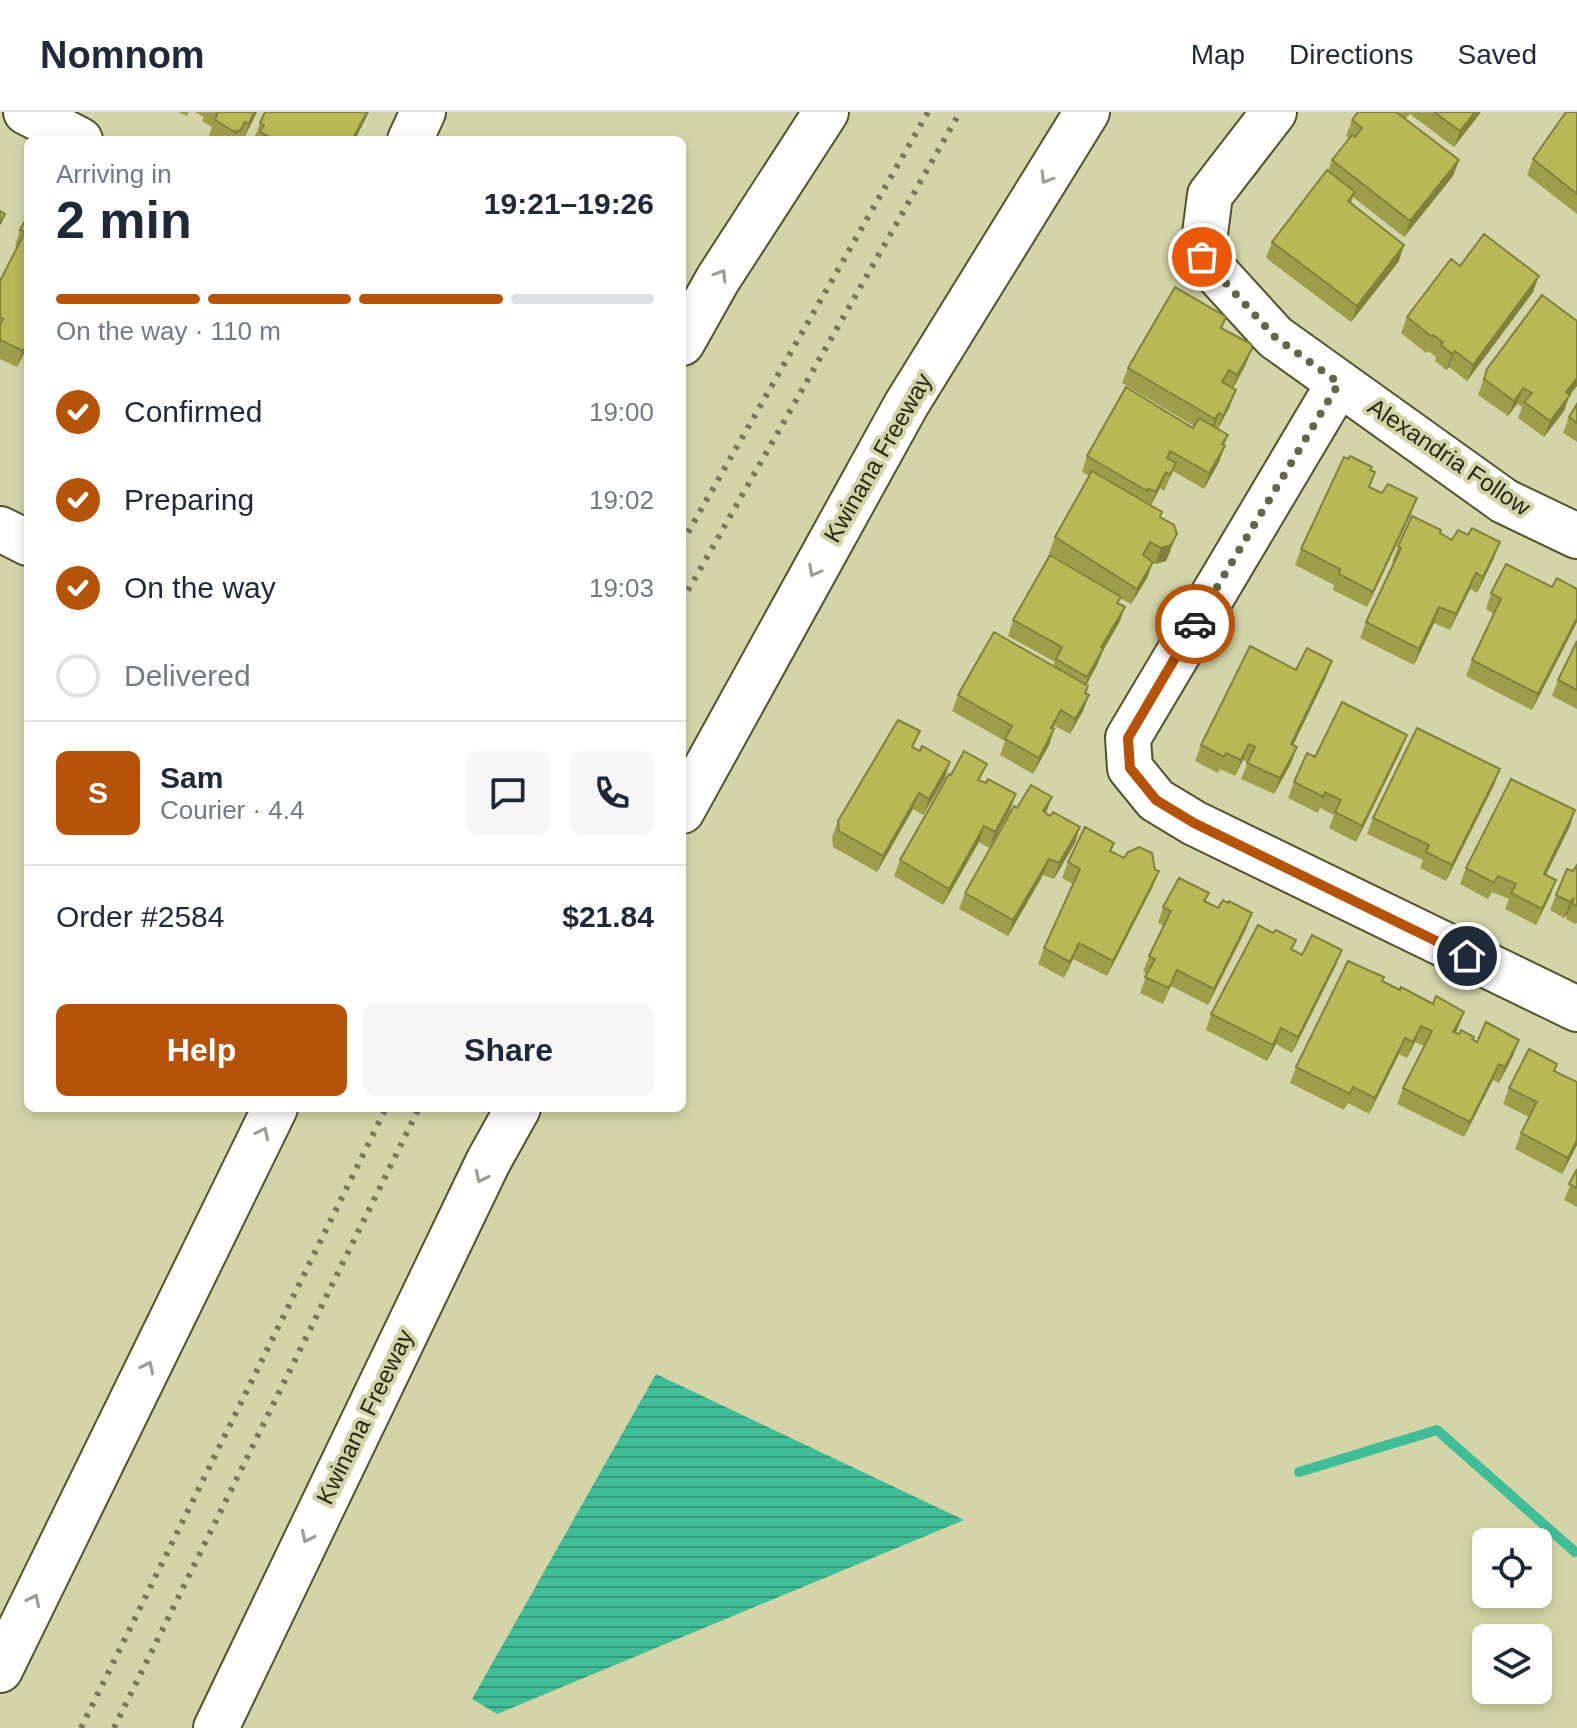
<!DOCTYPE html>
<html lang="en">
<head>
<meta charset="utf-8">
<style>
	body { margin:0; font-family:Helvetica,sans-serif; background:#f6f6f7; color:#1f2937; height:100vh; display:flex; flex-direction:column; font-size:30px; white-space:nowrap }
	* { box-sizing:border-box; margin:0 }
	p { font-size:26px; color:#747a83 }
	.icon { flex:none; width:44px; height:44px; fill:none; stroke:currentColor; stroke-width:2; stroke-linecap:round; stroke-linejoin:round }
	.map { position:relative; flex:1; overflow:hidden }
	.side { position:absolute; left:24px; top:24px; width:662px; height:976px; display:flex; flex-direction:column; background:#fff; border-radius:12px; box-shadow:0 4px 12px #0003 }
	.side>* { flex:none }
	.buttons { position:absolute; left:1472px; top:1416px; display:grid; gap:16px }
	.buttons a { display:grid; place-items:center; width:80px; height:80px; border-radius:12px; background:#fff; box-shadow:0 4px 12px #0003; font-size:40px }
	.pin { position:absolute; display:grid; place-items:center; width:68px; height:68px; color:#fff; margin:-34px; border:4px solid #fff; border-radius:50%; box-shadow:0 2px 8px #0007 }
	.courier { position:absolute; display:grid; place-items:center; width:80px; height:80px; margin:-40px; border:6px solid #b45309; border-radius:50%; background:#fff; color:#222; box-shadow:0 2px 10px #0007 }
	.head em { font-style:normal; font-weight:600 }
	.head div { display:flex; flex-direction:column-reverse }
	.head { display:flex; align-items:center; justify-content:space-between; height:136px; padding:0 32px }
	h1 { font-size:52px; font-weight:600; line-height:60px }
	.bar { display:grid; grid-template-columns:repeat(4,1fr); gap:12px 8px; align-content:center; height:96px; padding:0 32px }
	.bar i { height:10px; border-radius:6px; background:#e0e1e3 }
	.bar .active { background:#b45309 }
	.bar p { grid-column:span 4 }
	.line { display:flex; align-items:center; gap:20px; padding:0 32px; border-top:2px solid #e0e1e3 }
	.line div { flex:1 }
	.round { display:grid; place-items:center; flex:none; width:84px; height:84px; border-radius:12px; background:#f6f6f7 }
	ol { padding:0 32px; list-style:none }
	li { display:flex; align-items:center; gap:24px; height:88px }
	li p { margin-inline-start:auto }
	li .icon { padding:8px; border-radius:50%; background:#b45309; color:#fff; stroke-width:4 }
	li:last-child { color:#747a83 }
	li i { width:44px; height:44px; border:4px solid #e0e1e3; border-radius:50% }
	.primary-button { display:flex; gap:16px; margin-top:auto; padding:16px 32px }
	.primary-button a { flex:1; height:92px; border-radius:12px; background:#b45309; color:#fff; font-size:32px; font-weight:600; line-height:92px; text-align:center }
	.primary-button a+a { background:#f6f6f7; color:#1f2937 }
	header { display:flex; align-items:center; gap:48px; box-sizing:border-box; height:112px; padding:0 40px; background:#fff; border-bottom:2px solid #e0e1e3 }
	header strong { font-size:38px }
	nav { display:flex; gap:44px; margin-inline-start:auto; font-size:28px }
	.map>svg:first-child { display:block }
	.water { fill:url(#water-rules) }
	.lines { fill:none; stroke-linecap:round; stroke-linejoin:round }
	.stream { stroke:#40bc97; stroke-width:10 }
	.minor-casing { stroke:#51522b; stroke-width:48 }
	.highway-casing { stroke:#51522b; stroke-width:48 }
	.minor { stroke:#fff; stroke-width:44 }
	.highway { stroke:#fff; stroke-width:44 }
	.rail { stroke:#77785b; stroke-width:6; stroke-dasharray:4 8; stroke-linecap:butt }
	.wall { fill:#9e9e4a }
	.shaded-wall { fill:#81813c }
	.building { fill:#b8b856; stroke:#81813c; stroke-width:2 }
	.oneway { stroke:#9e9e97 }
	.done { stroke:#64654a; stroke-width:8; stroke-dasharray:0 14.4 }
	.route { stroke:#b45309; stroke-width:10 }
	.labels { text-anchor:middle; stroke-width:8; stroke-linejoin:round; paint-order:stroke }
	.street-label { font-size:24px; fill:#282817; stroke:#d3d5a9 }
</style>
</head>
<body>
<header>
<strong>Nomnom</strong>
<nav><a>Map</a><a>Directions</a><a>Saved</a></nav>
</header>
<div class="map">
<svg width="1577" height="1616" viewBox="0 0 1577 1616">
	<defs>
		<pattern id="water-rules" width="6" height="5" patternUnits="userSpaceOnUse" patternTransform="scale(2)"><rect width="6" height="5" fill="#40bc97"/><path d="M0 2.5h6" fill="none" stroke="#36997a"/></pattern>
	</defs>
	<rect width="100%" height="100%" fill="#d3d5a9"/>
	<!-- water -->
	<path class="water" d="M656,1262l308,146 -467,194 -25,-15z"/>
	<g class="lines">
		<!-- stream -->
		<path class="stream" d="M1299,1360l138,-42 138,122"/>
		<defs>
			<path id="minor" d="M26,0l54,28
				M1274,0l-64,83 -8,62 73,80 229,164 73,35
				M410,28l13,-28
				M1339,271l-211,355 2,30 26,32 38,23 383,186
				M0,417l28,14"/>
			<path id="highway" d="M682,231l36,-64 108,-167
				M682,699l224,-406 181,-293
				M0,1558l275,-562
				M216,1616l272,-566 30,-54"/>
		</defs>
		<!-- minor casing -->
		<use href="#minor" class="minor-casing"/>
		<!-- highway casing -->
		<use href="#highway" class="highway-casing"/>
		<!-- minor -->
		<use href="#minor" class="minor"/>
		<!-- highway -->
		<use href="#highway" class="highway"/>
		<!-- rail -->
		<path class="rail" d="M682,431l246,-431
			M682,489l278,-489
			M81,1616l305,-620
			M114,1616l305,-620"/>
	</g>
	<!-- wall -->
	<path class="wall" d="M178,0h11l-2,4z
		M195,0h62l-14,28 -4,-2 -1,2h-22l-7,-4 3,-9 -10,-6 2,-4z
		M1358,0h123l-27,35 -44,-33 -5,5 54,41 -6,16 -49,61 -51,-40 -2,7 48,57 -48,61 -85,-64 6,-16 56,-71 4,-11 17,-22 -3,-2 6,-16z
		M1577,0v102l-50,-39 6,-16z
		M260,11l95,17h-99l-2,-1z
		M28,103v136l-2,-1 -9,17 -17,-8v-78l17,-34 -2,-1 5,-16z
		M1460,154l73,26 -66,89 -18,-14 -3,3 -11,-9 1,-4 -8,-6 -2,2 -25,-20 6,-16z
		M1226,205l-4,11 24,36 -13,25 -3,17 -12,23 10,6 -9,27 -15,27 -31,-18 -9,20 -4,-3 -9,17 10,12 10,33 -5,11 -11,3 -3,-1 -5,15 -16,26 -11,-6 -2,5 7,4 -6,16 -16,28 -6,14 -11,20 -1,8 4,2 -6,16 -13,23 -15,-8 -6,19 -16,29 -33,-19 5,-14 -53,-30 6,-16 95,-29 2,-4 -47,-26 5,-16 91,-33 -55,-34 6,-16 34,-61 -7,-4 5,-16 106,-28 1,-2 -72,-43 6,-15z
		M1577,209v65l-8,10 -5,15 -20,26 -26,-19 4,-11 -5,-3 -9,12 -30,-21 9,-26z
		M1577,292v38l-14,-9 6,-16z
		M1370,358l-1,17 42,27 -44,93 -34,-17 1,-5 -39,-20 6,-16z
		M1440,421l12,7 42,18 -17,35 -7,-4 -20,41 -16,-7 -20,42 -54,-27 6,-16 28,-59 -2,-1 6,-16z
		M1577,477v33l-45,88 -66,-34 6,-16 22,-46 -8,-5 5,-16z
		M1577,529v68l-25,-13 6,-16z
		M1332,549l-6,16 -33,68 4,2 -6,16 -17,31 -33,-15 7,-17 -5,-2 -8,16 -15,-7 -2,4 -23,-12 6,-16 95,-75z
		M914,636l31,30 -22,37 -10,-6 -36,63 -44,-25 -1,-10 6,-16z
		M1401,638l-45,92 -27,-14 5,-13 -14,-7 -2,5 -30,-15 6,-16 21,-25z
		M1500,657l-6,16 -48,96 -26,-13 3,-8 -56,-26 6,-16z
		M951,663l29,6 30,29 -21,38 -10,-6 -36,63 -49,-29 6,-16z
		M1017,696l29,5 34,14 -5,16 -21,36 -11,-4 -35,61 -49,-27 6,-16z
		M1570,714l-24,49 10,5 -6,16 -14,29 -31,-16 4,-10 -17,-7 -4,7 -28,-15 6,-16z
		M1111,739l42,35 -46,90 -34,-17 -9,19 -26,-14 6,-16 29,-64 -11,-6 6,-16z
		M1577,753v58l-2,1 -9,-5 2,-5 -4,4 -14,-8 6,-15z
		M1209,781l-4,9 13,6 34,5 -6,16 -38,76 -37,-19 -8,18 -23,-11 7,-19 -4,-2 6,-16 15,-30 -6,-3 5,-16z
		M1273,821l23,7 -4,10 10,5 40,-5 -6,15 -44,88 -16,-9 -9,17 -61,-31 5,-16z
		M1383,869l17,9 33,14 31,8 -8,21 57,23 -14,27 -6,-3 -29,57 -67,-33 6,-16 21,-42 -9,-4 -8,16 -8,-4 -30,60 -21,-11 -4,7 -54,-27 6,-16z
		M1557,952l-2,7 22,11v63l-15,29 -47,-25 6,-16 8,-16 -26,-13 6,-16z
		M1577,1057v38l-13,-7z"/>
	<!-- shaded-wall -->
	<path class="shaded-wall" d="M254,0h3l-14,28 6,-16z
		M367,0h2l-14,28h-3z
		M1475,0h6l-27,35 6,-16z
		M1459,48l-6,16 -49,61 6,-16z
		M1404,133l-5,16 -48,61 6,-16z
		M1539,164l-6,16 -66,89 6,-16z
		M28,230l-2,8 -9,17 6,-16z
		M1252,237l-6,15 -15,27 6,-16z
		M1455,239l-6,16 -3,3 6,-16z
		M1577,266v8l-8,10 -5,15 -20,26 6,-16 16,-29z
		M1523,276l-6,16 -9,12 6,-15z
		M1236,278l-6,16 -13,25 6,-15z
		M1219,301l-5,16 -5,6 6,-16z
		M1225,334l-6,16 -15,27 5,-16z
		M1166,360l-6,16 -10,19 6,-16z
		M1417,386l-6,16 -44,93 6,-15z
		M1177,422l-11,27 -11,3 6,-16z
		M1500,430l-6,16 -17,35 6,-16z
		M1153,450l-6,16 -16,26 6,-15z
		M1476,461l-6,16 -20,41 6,-16z
		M1125,495l-6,16 -16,27 -6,15 -15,28 19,-46z
		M1439,495l-5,16 -20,42 5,-16z
		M1577,506v4l-45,88 6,-16z
		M1332,549l-6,16 -40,83 5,-16z
		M1089,583l-6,16 -13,23 5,-15z
		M1054,617l-5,16 -16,29 6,-16z
		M1407,623l-6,15 -45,92 6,-16z
		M1249,632l-6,16 -8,16 6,-16z
		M1297,635l-6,16 -17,31 6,-16z
		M950,650l-5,16 -22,37 6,-16z
		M1500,657l-6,16 -48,96 6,-16z
		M919,681l-6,16 -36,63 6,-16z
		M1016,682l-6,16 -21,38 6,-16z
		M1052,685l-6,16 -9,14 6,-16z
		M1575,698l-5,16 -32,64 6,-16z
		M984,714l-5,16 -36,63 6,-16z
		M1080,715l-5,16 -21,36 5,-16z
		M1049,747l-6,16 -35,61 5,-16z
		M1159,759l-6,15 -46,90 6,-15z
		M1556,768l-6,16 -14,29 6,-16z
		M1574,786l-6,16 -4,4 6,-16z
		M1252,801l-6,16 -38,76 6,-16z
		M1079,831l-6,16 -9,19 6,-16z
		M1342,838l-6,15 -44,88 6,-16z
		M1464,900l-6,16 -11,20 6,-16z
		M1421,914l-6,16 -8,16 6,-16z
		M1281,916l-5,16 -9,17 6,-16z
		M1405,926l-6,16 -30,60 6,-16z
		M1519,928l-6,16 -14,27 6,-16z
		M1499,952l-6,16 -29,57 6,-15z
		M1577,1028v5l-15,29 6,-16z"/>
	<!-- building -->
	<path class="building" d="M218,0h36l-5,12 -4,-2 -5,9 -3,-1 -1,3 -21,-13z
		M265,0h102l-15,28h-77l-15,-8 4,-7 -4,-2z
		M1358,0h38l63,48 -49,61 -78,-61 20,-25 3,2 7,-9 -10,-8z
		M1434,0h41l-15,19z
		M1566,0h11v82l-44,-35z
		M1327,58l28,22 -7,9 56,44 -47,61 -85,-64z
		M0,99l5,3 -5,10z
		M28,103v127l-5,9 -23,-11v-15l3,-6 -3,-2v-36l25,-49 -5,-2z
		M1484,122l55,42 -66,89 -18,-14 -3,3 -11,-9 2,-3 -10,-7 -1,2 -25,-20 44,-58 9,7z
		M1175,175l51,30 -5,11 30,16 1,5 -15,26 -8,-5 -7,12 14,8 -13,26 -4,-3 -4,6 -87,-51z
		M1542,183l35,26v57l-11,14 4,3 -20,26 -26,-19 8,-9 -9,-5 -9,13 -30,-22 3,-10z
		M1126,275l67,41 6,-10 29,17 -6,9 3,2 -16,27 -39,-22 -3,7 9,5 -6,12 -4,-3 -10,19 -8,-2 -1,2 -60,-35z
		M1577,292v19l-8,-6z
		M1350,344l22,11 -2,3 5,2 -6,15 13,6 6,-9 29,14 -44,94 -34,-18 1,-5 -39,-20 43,-92 4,2z
		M1092,359l70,41 -2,5 14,8 3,9 -6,11 -10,3 -11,-6 -7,13 10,7 -16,27 -82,-52z
		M1412,404l29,14 -1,3 12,7 6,-10 10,5 4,-7 28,14 -17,35 -7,-4 -20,41 -17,-7 -20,42 -53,-27 35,-74 -3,-2z
		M1050,443l71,42 -4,6 8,4 -24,40 2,2 -16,28 -31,-18 6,-12 -49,-27z
		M1506,452l46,23 5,-9 20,11v29l-39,76 -66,-34 29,-61 -10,-6z
		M994,520l94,54 -3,7 4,2 -14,24 -14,-9 -10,18 3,1 -15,29 -34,-19 7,-13 -54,-31z
		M1577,529v49l-19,-10z
		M1250,534l46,24 11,-22 25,13 -41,83 6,3 -17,31 -33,-15 8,-16 -6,-3 -8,16 -15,-7 -2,4 -23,-12z
		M1342,590l65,33 -45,91 -27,-14 6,-12 -16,-8 -1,5 -30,-15 13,-29 8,4z
		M898,608l22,11 -8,16 8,4 2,-5 28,16 -21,37 -10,-6 -36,63 -44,-25 -1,-10z
		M1417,616l83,41 -48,96 -26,-13 3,-7 -56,-27z
		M964,639l23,13 -9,16 8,3 2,-4 28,15 -21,38 -11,-6 -35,63 -49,-29 49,-86 2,1z
		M1511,667l64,31 -31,64 12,6 -14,29 -31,-16 5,-9 -18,-8 -4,7 -28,-15z
		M1031,673l21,12 -9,14 7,5 3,-4 27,15 -21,36 -10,-4 -36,61 -48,-27 49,-87 3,2z
		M1085,715l29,16 -4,8 14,7 4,-6 11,-5 13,6 3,17 4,1 -46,90 -34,-18 -9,19 -26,-14 36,-79 -12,-7z
		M1577,753v41l-5,-2 2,-6 -4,4 -14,-7 11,-26 6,2z
		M1179,766l30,15 -5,8 14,7 5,-8 5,3 1,-2 23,12 -38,76 -37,-19 -8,18 -24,-11 10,-18 -6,-3 22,-45 -8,-4z
		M1258,813l15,8 3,-3 20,10 -5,9 11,6 10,-20 30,15 -44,87 -17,-9 -8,17 -62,-31z
		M1348,849l36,16 -2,4 18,9 1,-3 32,17 3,-8 28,16 -11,20 6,2 2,-4 13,7 -2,2 5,3 9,-20 33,18 -14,27 -6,-3 -29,58 -67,-34 29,-57 -11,-5 -8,16 -8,-4 -30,60 -22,-11 -3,7 -54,-27z
		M1529,937l28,15 -3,7 23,11v58l-9,18 -47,-25 16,-31 -28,-14z
		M1577,1057v19l-8,-4z"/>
	<!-- one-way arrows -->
	<defs><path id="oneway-chevron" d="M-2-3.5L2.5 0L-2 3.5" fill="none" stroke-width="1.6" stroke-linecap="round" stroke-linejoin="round" transform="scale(2)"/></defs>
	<g class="oneway">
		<use href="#oneway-chevron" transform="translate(1046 66) rotate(122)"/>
		<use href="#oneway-chevron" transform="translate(721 163) rotate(-58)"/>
		<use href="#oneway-chevron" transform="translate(814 459) rotate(119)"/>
		<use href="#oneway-chevron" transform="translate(263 1021) rotate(-64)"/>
		<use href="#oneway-chevron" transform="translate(481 1065) rotate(116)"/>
		<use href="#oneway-chevron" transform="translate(148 1255) rotate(-64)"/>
		<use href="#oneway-chevron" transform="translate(307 1425) rotate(116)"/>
		<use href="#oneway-chevron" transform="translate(34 1488) rotate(-64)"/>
	</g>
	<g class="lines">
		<!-- done -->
		<path class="done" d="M1195,512l144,-241 -64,-46 -73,-80"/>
		<!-- route -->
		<path class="route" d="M1195,512l-67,114 2,30 26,32 38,23 273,133"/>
	</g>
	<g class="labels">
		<!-- street labels -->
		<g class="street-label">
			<text transform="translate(1449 345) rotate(34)" y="8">Alexandria Follow</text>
			<text transform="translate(878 346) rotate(-60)" y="8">Kwinana Freeway</text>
			<text transform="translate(365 1305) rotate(-64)" y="8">Kwinana Freeway</text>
		</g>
	</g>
</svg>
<div class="buttons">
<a><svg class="icon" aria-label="locate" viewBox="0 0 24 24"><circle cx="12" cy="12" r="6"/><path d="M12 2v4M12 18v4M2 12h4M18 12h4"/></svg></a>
<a><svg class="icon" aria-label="layers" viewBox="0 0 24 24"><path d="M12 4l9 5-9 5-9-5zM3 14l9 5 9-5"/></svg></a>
</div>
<div class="pin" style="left:1202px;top:145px;background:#ea580c"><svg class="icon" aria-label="bag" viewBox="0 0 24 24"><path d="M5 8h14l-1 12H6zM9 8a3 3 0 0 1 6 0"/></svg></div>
<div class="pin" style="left:1467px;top:844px;background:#1f2937"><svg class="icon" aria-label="home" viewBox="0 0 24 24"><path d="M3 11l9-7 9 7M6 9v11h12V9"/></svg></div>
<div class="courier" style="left:1195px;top:512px"><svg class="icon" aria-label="car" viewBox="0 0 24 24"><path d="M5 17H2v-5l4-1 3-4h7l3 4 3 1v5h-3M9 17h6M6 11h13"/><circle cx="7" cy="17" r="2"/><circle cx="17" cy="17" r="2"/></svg></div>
<section class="side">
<div class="head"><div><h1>2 min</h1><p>Arriving in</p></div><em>19:21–19:26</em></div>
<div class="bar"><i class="active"></i><i class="active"></i><i class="active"></i><i></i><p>On the way · 110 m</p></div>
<ol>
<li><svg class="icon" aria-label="check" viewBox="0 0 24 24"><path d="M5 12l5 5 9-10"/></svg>Confirmed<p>19:00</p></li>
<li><svg class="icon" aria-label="check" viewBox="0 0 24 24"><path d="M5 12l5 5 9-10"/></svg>Preparing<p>19:02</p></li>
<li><svg class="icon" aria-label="check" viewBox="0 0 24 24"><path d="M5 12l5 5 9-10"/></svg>On the way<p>19:03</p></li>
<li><i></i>Delivered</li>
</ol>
<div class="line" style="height:144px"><b class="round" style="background:#b45309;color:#fff">S</b><div><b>Sam</b><p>Courier · 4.4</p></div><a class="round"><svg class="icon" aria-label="chat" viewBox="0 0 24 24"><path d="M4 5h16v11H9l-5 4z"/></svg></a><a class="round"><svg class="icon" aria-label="phone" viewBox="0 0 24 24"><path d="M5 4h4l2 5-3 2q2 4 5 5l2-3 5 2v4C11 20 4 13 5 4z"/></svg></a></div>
<div class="line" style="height:104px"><div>Order #2584</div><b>$21.84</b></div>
<div class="primary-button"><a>Help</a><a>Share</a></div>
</section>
</div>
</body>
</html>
